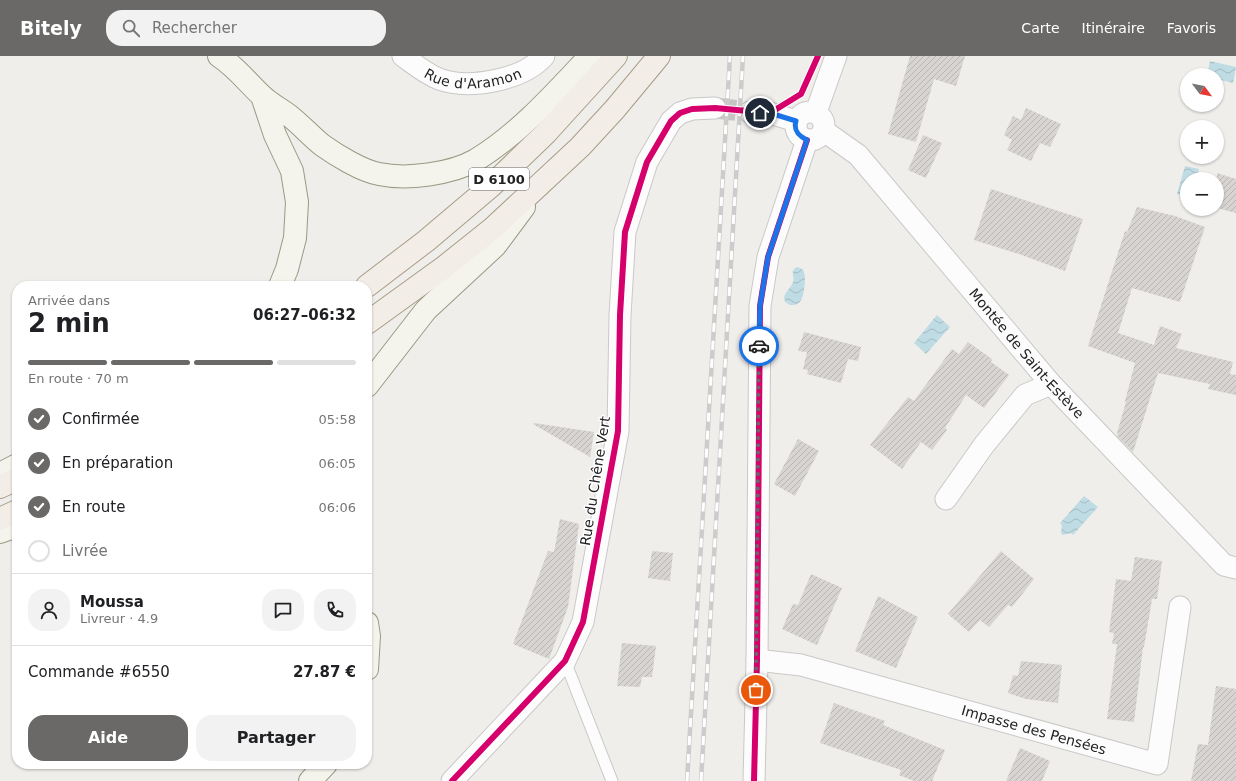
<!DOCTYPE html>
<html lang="fr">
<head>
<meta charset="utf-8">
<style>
	body { margin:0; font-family:"DejaVu Sans",sans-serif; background:#f2f2f2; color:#202124; height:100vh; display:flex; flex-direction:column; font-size:15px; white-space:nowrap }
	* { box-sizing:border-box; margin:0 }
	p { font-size:13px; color:#757577 }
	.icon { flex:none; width:22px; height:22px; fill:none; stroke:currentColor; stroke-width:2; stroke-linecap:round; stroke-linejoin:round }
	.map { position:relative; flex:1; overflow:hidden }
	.panel { position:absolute; left:12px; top:225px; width:360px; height:488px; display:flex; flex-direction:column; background:#fff; border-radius:16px; box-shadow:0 1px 3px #0004 }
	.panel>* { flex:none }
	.needle { width:26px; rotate:122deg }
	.fabs { position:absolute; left:1180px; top:12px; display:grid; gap:8px }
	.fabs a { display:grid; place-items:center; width:44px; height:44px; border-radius:50%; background:#fff; box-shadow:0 1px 3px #0004; font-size:20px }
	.pin { position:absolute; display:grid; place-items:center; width:34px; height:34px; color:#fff; margin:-17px; border:2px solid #fff; border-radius:50%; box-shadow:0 1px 4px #0007 }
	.courier { position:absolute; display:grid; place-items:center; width:40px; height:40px; margin:-20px; border:3px solid #1a73e8; border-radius:50%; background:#fff; color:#222; box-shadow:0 1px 5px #0007 }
	.headline em { font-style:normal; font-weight:700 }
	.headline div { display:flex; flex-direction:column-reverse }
	.headline { display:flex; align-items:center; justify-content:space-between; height:68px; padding:0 16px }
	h1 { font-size:26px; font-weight:700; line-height:30px }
	.bar { display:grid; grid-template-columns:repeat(4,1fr); gap:6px 4px; align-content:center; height:48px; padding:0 16px }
	.bar i { height:5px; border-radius:3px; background:#e0e0e0 }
	.bar .active { background:#6a6968 }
	.bar p { grid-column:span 4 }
	.line { display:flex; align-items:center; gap:10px; padding:0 16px; border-top:1px solid #e0e0e0 }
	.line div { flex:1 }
	.round { display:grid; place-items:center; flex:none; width:42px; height:42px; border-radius:16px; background:#f2f2f2 }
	ol { padding:0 16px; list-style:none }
	li { display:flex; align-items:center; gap:12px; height:44px }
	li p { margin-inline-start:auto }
	li .icon { padding:4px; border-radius:50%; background:#6a6968; color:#fff; stroke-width:4 }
	li:last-child { color:#757577 }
	li i { width:22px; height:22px; border:2px solid #e0e0e0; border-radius:50% }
	.cta { display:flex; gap:8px; margin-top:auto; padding:8px 16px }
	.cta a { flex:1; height:46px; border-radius:16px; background:#6a6968; color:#fff; font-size:16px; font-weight:700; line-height:46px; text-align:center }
	.cta a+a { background:#f2f2f2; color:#202124 }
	header { display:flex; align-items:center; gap:24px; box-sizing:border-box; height:56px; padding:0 20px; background:#6a6968; color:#fff }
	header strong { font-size:19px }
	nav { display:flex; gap:22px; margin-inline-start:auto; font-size:14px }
	.search { width:280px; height:36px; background:#f2f2f2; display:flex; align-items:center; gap:10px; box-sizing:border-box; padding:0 14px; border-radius:16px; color:#757577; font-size:15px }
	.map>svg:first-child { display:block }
	.water { fill:url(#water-waves) }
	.building { fill:url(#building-hatch) }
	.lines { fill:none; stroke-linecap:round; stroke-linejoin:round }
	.minor-tunnel { stroke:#c7c5c3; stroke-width:21; stroke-dasharray:21 10; stroke-linecap:butt }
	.service-casing { stroke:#c9c8c7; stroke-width:13 }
	.minor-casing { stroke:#c9c8c7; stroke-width:23 }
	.secondary-casing { stroke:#999a82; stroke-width:24 }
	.primary-casing { stroke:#a79c86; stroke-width:24 }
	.service { stroke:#fdfcfc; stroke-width:11 }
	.minor { stroke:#fdfcfc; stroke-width:21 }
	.secondary { stroke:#f4f4ed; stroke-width:22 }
	.primary { stroke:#f3ede7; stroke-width:22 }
	.rail-casing { stroke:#ccc; stroke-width:4.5 }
	.rail { stroke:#fff; stroke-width:3; stroke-dasharray:9; stroke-linecap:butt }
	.cycleway-casing { stroke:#fff; stroke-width:8 }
	.cycleway { stroke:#d6006c; stroke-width:6 }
	.done { stroke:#6a6968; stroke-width:4; stroke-dasharray:0 7.2 }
	.route { stroke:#1a73e8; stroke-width:5 }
	.labels { text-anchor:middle; stroke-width:3; stroke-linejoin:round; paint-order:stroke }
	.shield { fill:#fff; stroke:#646464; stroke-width:1 }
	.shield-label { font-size:13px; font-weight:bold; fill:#222 }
	.street-label { font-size:14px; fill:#222; stroke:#fff }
</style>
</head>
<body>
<header>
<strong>Bitely</strong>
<div class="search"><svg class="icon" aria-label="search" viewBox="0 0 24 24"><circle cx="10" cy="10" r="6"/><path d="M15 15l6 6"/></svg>Rechercher</div>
<nav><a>Carte</a><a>Itinéraire</a><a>Favoris</a></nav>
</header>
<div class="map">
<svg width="1236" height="725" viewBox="0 0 1236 725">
	<defs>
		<pattern id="water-waves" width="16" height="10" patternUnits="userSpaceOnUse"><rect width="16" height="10" fill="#bfdbe3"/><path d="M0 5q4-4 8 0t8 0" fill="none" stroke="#a4bcc2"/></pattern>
		<pattern id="building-hatch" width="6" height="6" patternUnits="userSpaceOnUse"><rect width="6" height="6" fill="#d7d4d2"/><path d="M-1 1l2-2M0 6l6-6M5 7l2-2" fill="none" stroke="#b8b6b4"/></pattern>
	</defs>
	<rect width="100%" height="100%" fill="#f0eeeb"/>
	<!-- water -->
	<path class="water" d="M1210,5l26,6 -3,16 -16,-4v-4h-10z
		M1185,110l14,3 -2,10h-10v17l-10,-2z
		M797,211c3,1 4,1 6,3 4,6 1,27 -3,32 -3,3 -6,3 -10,3l-5,-3 -1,-5c2,-6 7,-9 9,-15 2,-6 -4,-11 4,-15z
		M937,259l13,12 -24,27 -12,-11z
		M1084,440l14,11 -25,28 -2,-2 -8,2 -2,-2 1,-8 -2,-2z"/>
	<!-- building -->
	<path class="building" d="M910,0h55l-9,30 -22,-7 -18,63 -28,-8z
		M1026,52l35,16 -11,23 -10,-4 -9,18 -24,-11 5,-10 -8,-5 9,-19 8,4z
		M923,79l19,8 -16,35 -18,-8z
		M1217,117l19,6v34l-19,-5z
		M991,133l92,30 -18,52 -46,-17 -45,-14z
		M1137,151l38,9 30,11 -25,75 -48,-14 -14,45 36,12 6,-19 22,8 -6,14 57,14 -3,12 6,1v20l-28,-6 2,-5 -52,-11 -25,79 -16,-16 1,-3h-1l9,-31 -1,-1 10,-38 -47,-17 37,-115 2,1z
		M804,276l57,15 -3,14 -10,-2 -7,24 -34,-9 1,-4 -5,-1 4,-17 -9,-1z
		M968,286l24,17 -1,3 18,13 -25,33 -18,-13 -21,33 2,2 -15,20 -11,-8 -19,27 -32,-24 38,-48 6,4 38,-52 7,5z
		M534,367l60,9 -4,25 -57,-33z
		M798,383l21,12 -24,45 -21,-12z
		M560,463l19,5 -11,83 -19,52 -36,-15 35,-93 6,1z
		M652,495l21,2 -3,28 -22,-3z
		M1001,495l33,28 -22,28 -4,-2 -19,22 -9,-7 -11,12 -21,-18z
		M1135,501l27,4 -5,38h-5l-8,48h-1l-9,75 -27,-3 10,-75h-5l2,-11 -5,-1 7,-53 15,2z
		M811,518l31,14 -25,57 -35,-16 11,-25 5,1z
		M878,540l40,21 -22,51 -41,-17z
		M622,587l34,3 -4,31h-10l-2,10 -23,-1z
		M1021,605l41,4 -4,38 -32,-4 -18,-6 5,-18 5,1z
		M1216,630l20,3v92h-45l7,-37 10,1z
		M834,647l51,18 -2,4 62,25 -13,31h-18l-15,-6 2,-5 -81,-27z
		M1020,692l30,13 -8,20h-36z"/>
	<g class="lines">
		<!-- minor-tunnel -->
		<path class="minor-tunnel" d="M715,52l35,4"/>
		<defs>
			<path id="service" d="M565,605l47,120"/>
			<g id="minor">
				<path id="s1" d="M403,0c11,8 23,18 36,23 30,11 84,1 105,-23"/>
				<circle cx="810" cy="70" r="14"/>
				<path d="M750,56l20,1 26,8"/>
				<path d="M816,56l20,-56"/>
				<path id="s2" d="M824,75l34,24 193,229 173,181 12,3"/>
				<path d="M946,443l38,-54 41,-50 26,-11"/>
				<path id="s3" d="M757,604l44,5 356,99 23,-157"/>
				<path d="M452,725l113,-120 18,-39 35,-191 2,-116 5,-83 22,-70 24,-41 9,-8 12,-4 23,-1"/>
				<path d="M754,725l3,-121 3,-354 8,-49 39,-117"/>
			</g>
			<path id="secondary" d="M219,0c17,11 28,26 42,39 9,9 20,14 30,22 11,9 20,19 31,28 14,10 40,26 57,29 28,6 72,0 97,-14 44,-27 79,-67 114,-104
				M262,40l13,39 17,36 5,31 -2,36 -8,31 -7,17
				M367,330l59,-76 69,-64 29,-39
				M0,418l17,-9
				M0,476l17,-6
				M367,567l2,13 -2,33
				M310,725l16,-17"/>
			<path id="primary" d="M367,230l59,-45 65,-55 55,-53 70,-77
				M367,267l76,-55 50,-40 87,-81 35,-38 44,-53
				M0,431l17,-8
				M0,463l17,-8"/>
		</defs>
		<!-- service casing -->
		<use href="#service" class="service-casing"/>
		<!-- minor casing -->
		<use href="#minor" class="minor-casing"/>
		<!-- secondary casing -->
		<use href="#secondary" class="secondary-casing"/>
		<!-- primary casing -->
		<use href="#primary" class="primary-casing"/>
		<!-- service -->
		<use href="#service" class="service"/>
		<!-- minor -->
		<use href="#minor" class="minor"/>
		<!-- secondary -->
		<use href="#secondary" class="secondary"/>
		<!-- primary -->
		<use href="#primary" class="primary"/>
		<defs>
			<path id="rail" d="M687,725l43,-725
				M701,725l42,-725"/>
		</defs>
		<!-- rail casing -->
		<use href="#rail" class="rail-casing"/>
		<!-- rail -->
		<use href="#rail" class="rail"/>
		<defs>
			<path id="cycleway" d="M452,725l113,-120 18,-39 35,-191 2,-116 5,-83 22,-70 24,-41 9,-8 12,-4 23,-1 55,5 31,-19 17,-38
				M754,725l3,-121 3,-354 8,-49 39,-117"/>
		</defs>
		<!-- cycleway casing -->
		<use href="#cycleway" class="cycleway-casing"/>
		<!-- cycleway -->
		<use href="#cycleway" class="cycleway"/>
	</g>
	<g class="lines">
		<!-- done -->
		<path class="done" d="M756,634l3,-344"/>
		<!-- route -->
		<path class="route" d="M759,290l1,-40 8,-49 39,-117c-8,-4 -14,-9 -11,-19l-26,-8h-10"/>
	</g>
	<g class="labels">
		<!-- shield labels -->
		<rect class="shield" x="469" y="112" width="60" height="22" rx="3"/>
		<g class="shield-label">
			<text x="499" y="128">D 6100</text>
		</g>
		<!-- street labels -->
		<g class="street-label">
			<text dy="5" stroke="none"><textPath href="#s1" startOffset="77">Rue d'Aramon</textPath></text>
			<text dy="5" stroke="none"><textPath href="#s2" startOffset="302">Montée de Saint-Estève</textPath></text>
			<text transform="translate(595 425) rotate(-81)" y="5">Rue du Chêne Vert</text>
			<text dy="5" stroke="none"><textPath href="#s3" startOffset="286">Impasse des Pensées</textPath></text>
		</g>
	</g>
</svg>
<div class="fabs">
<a><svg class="needle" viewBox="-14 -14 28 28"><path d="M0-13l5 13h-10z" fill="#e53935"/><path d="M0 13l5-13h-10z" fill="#757577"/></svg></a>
<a>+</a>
<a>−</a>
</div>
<div class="pin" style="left:756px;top:634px;background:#ea580c"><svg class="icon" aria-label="bag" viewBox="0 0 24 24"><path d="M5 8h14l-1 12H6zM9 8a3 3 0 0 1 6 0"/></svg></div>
<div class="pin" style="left:760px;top:57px;background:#1f2937"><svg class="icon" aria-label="home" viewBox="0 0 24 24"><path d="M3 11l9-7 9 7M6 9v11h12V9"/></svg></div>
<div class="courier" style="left:759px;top:290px"><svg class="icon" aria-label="car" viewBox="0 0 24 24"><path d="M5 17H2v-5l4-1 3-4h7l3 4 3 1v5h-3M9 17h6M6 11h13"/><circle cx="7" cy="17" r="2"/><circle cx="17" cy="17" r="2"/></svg></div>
<section class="panel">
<div class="headline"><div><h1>2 min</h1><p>Arrivée dans</p></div><em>06:27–06:32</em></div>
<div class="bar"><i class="active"></i><i class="active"></i><i class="active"></i><i></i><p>En route · 70 m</p></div>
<ol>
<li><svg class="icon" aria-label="check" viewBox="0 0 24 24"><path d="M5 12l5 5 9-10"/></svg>Confirmée<p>05:58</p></li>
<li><svg class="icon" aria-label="check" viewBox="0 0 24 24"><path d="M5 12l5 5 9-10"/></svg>En préparation<p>06:05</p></li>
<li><svg class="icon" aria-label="check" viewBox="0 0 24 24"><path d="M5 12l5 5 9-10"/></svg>En route<p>06:06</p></li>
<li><i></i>Livrée</li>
</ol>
<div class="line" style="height:72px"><a class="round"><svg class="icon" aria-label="person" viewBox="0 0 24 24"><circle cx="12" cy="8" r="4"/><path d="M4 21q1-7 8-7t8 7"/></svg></a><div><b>Moussa</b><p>Livreur · 4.9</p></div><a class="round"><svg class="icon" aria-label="chat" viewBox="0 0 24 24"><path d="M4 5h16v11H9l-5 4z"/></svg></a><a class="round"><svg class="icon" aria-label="phone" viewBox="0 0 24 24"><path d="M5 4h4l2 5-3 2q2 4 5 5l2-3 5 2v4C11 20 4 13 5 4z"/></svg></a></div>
<div class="line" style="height:52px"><div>Commande #6550</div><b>27.87 €</b></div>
<div class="cta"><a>Aide</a><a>Partager</a></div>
</section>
</div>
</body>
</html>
